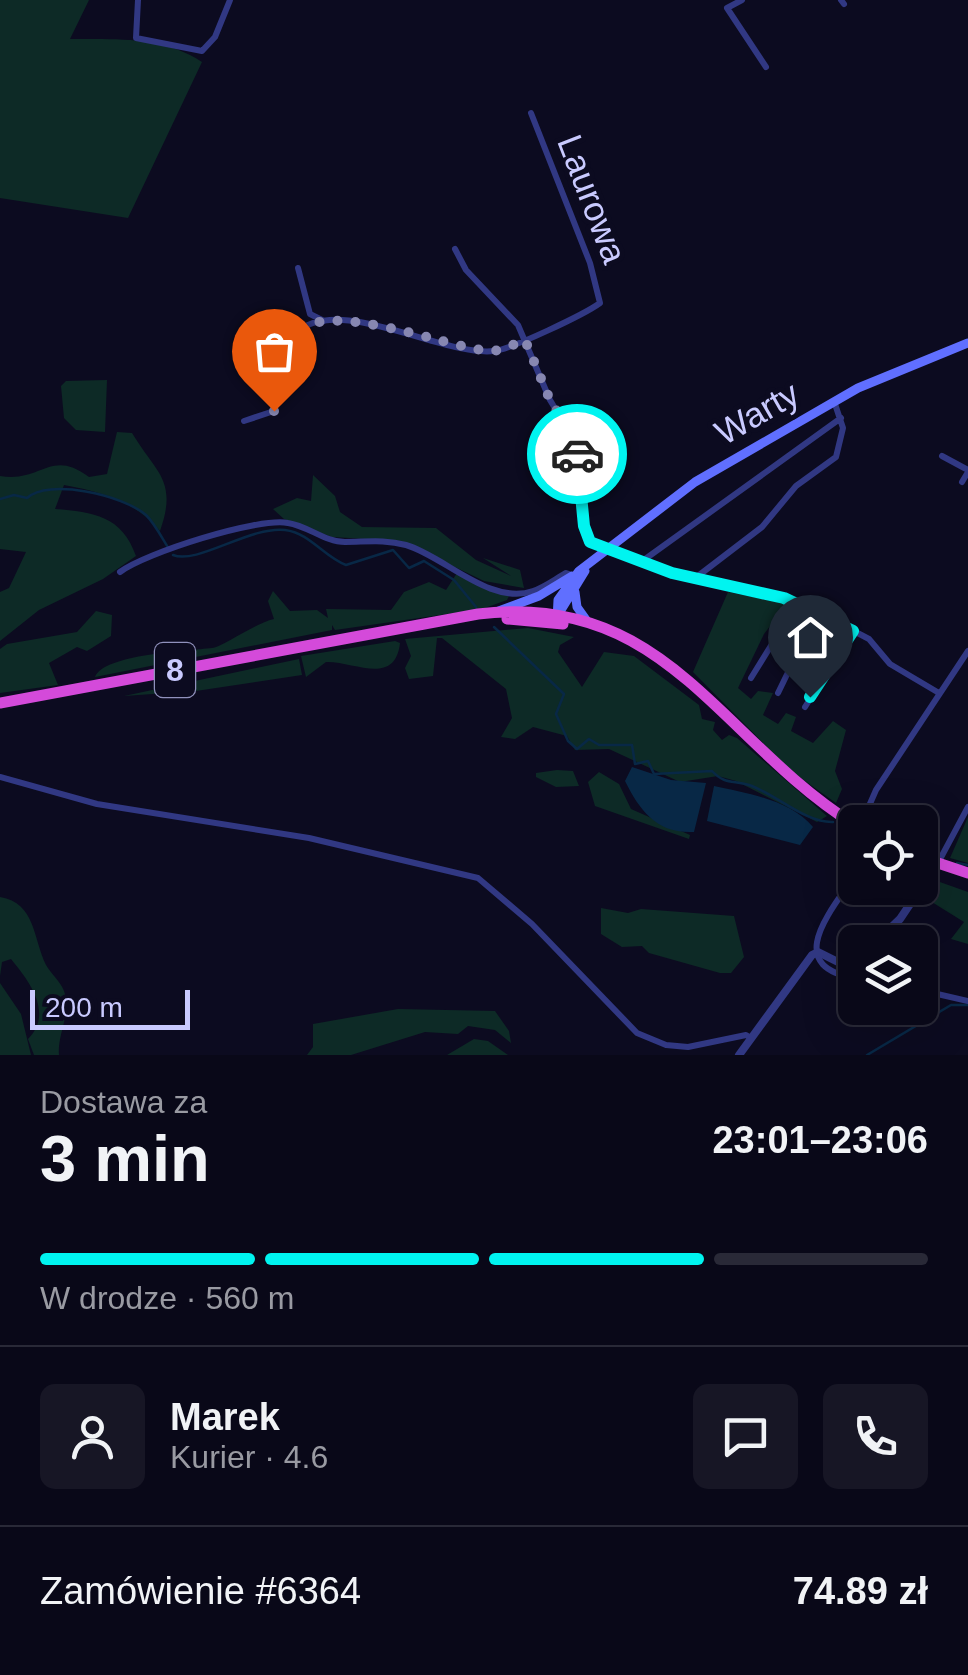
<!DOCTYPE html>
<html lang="pl">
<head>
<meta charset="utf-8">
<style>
	body { margin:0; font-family:Helvetica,sans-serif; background:#171625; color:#f1f3f6; height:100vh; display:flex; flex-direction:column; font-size:38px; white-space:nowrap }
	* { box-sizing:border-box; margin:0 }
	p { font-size:32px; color:#999aa2 }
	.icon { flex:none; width:55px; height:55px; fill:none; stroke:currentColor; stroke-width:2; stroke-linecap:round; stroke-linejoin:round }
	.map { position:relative; height:1055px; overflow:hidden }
	.panel { display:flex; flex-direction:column; background:#090818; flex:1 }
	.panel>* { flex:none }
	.controls { position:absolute; left:838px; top:805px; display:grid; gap:20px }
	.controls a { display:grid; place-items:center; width:100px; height:100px; border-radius:15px; background:#090818; box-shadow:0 10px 40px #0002,0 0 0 2px #292937; font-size:50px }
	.scale { position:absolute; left:30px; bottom:25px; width:160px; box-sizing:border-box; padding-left:10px; border:5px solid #c9caff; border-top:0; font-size:28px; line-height:35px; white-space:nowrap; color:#c9caff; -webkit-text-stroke:8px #0c0b20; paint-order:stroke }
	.pin { position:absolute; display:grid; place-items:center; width:85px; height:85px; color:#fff; margin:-102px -42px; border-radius:50% 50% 50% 0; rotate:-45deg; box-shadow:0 0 10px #0007 }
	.pin .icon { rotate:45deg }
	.courier { position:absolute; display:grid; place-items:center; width:100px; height:100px; margin:-50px; border:8px solid #00f4f0; border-radius:50%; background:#fff; color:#222; box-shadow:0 2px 12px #0007 }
	.headline em { font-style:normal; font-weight:700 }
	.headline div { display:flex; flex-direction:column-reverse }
	.headline { display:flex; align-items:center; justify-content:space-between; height:170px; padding:0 40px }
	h1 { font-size:65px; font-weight:700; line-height:75px }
	.bar { display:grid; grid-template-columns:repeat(4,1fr); gap:15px 10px; align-content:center; height:120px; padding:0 40px }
	.bar i { height:12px; border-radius:8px; background:#292937 }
	.bar .on { background:#00f4f0 }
	.bar p { grid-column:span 4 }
	.line { display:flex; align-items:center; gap:25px; padding:0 40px; border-top:2px solid #292937 }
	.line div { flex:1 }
	.round { display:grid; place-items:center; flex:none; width:105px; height:105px; border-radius:15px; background:#171625 }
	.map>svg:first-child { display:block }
	.green { fill:#0d2a26 }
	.water { fill:#082846 }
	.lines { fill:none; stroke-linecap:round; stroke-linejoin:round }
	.stream { stroke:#082846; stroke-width:2.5 }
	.minor { stroke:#313883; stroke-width:6 }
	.tertiary { stroke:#313883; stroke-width:8 }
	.secondary { stroke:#606fff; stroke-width:9 }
	.trunk { stroke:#d44ada; stroke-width:11 }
	.done { stroke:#8787b1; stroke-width:10; stroke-dasharray:0 18 }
	.route { stroke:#00f4f0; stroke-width:12 }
	.labels { text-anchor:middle; stroke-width:10; stroke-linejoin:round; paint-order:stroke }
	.shield { fill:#0c0b20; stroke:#9091bc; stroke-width:2.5 }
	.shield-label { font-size:32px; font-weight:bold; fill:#c9caff }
	.street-label { font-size:35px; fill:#c9caff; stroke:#0c0b20 }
</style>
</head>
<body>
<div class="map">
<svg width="968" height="1055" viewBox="0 0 968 1055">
	<rect width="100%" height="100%" fill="#0c0b20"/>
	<!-- green -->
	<path class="green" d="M0,0h89l-19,39c44,0 94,-3 132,23l-74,156 -128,-20z
		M107,380l-2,52 -29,-2 -12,-12 -3,-32 5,-5z
		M117,432l15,1c24,40 46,47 28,98 -25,-30 -58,-39 -96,-46l-9,24c39,3 67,7 81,47l-33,23 -64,31 -39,31v-49l9,-4 17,-36 -26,-3v-73c42,7 50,-28 89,1l18,-3z
		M313,475l22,21 5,16 22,15 74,1 40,32 35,16 -28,-18 37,12 4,18 -40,-7 -83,-40 -69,-4 -48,-18 -11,-10 24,-11 14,3z
		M457,573l52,23 -2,4 -25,9 -147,21 -3,-5v5l-237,47c9,-23 93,-26 117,-29 11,-1 41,-24 62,-29l-6,-18 5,-10 17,20 27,-1 11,8 -2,-9 65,1 13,-18 25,-10 17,8z
		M728,592l59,12 -23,30 -26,54 13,11 7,-8 15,2 -10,22 15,9 8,-11 10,4 -5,14 22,12 20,-22 13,9 -11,41 7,18 -6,14 -45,-32 -98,-99z
		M96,611l16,4 -1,21 -24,15 -10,-4 -28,16 9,22 -58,8v-44l7,-5 70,-12z
		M528,628l46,9 -14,8 -2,7 24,35 22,-35 30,4 65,49 3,14 13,3 -2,8 9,10 7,-5 8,3 90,78 -10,6 -81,-41 -18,-5 -38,6 -71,-33 -34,1 -8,-14 -34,-9 -18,12 -14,-2 11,-19 -6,-29 -64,-51h-5l-4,38 -24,3 -4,-11 6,-12 -6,-17z
		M395,641l5,2c-5,44 -46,18 -74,19l-20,15 -5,-21z
		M299,659l3,16 -106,16 -72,5z
		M557,770l16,1 6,15 -23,1 -20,-10v-4z
		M599,772l20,12 12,25 59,26 -1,4 -94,-33 -7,-24z
		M968,817v46l-18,-5z
		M937,881l31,11v52l-17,-5 13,-17 -37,-23 2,-11z
		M0,897c36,6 33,42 46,68 5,9 15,17 18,26 8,22 -7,43 -5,64h-25l-6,-16c26,-26 1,-58 -17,-80l-9,3 -2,14z
		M601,908l27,5 13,-4 93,7 10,41 -13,16h-11l-71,-20 -7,-7 -20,1 -21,-13z
		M0,983l21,31 10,41h-31z
		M398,1009l97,2 14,20 2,12 -16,-13 -27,-4 -10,8 -33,-2 -74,23h-44l6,-8v-23z
		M474,1039l14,2 20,14h-61z"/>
	<!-- water -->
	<path class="water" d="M632,767l39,13 35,3 -12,49c-37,2 -54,-21 -69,-51z
		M714,786c32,7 77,14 99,41l-13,18 -93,-24z"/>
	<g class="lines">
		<!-- stream -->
		<path class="stream" d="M0,499l14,-4 13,3c21,-20 96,-3 119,17 9,9 16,23 23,34
			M173,555c24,10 77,-29 112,-25 25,3 39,27 61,35l47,-15 16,18 15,-7 30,19 22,27
			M494,627l70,67 -8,20 12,27 9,8 12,-10 10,6h33l3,19 13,-3 6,13 58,-3c13,14 21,9 37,14 27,9 56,38 84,37
			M845,812l15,8
			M920,850l16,4
			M957,863l11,2
			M867,1055l84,-50h17"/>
		<!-- minor -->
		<path class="minor" d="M138,0l-2,38 66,13 13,-14 15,-37
			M742,0l-15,8 39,59
			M841,0l3,4
			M455,249l11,21 52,55 32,75 26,43 8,83 5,15 82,32 133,32 65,34 21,25 49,29
			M298,268l12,46 14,7
			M244,421l30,-10 22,-78c42,-40 147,24 198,18 18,-2 91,-37 106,-48l-10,-40 -59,-150
			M942,456l26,14
			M962,482l6,-10
			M641,562l200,-144
			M120,572c25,-19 138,-55 168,-49 20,3 37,19 57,19 21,0 39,-3 61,3 38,11 84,61 127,46 12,-4 22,-12 33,-18l6,2
			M694,579l68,-52 34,-41 40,-29 7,-29 -9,-27
			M751,678l47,-76
			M778,693l17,-35 31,-42
			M805,707l48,-76
			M0,777l97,27 212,34 169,40 54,46 105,109 29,12 22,2 58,-12 5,3
			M862,822l14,-32 92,-139
			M938,863l30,-56
			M855,875c-24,36 -73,91 0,103
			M920,990l48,11"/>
		<!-- tertiary -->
		<path class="tertiary" d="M876,942l24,-23 37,-55
			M739,1055l73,-100 6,-3 22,11 15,-4"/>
		<!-- secondary -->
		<path class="secondary" d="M575,592l2,15 10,14
			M496,612l43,-16 33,-20
			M558,615l27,-44
			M557,620l1,-20 21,-29 116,-89 163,-94 110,-45"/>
		<!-- trunk -->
		<path class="trunk" d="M507,619l56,5
			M0,703l478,-89c188,-23 241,126 377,211
			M920,857l48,16"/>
	</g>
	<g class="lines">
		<!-- done -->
		<path class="done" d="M274,411l22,-79c35,-32 147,14 192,19 12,1 26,-7 37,-11l25,60 26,43 1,11"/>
		<!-- route -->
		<path class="route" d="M577,454l7,72 6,16 82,31 112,25 69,33 -43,66"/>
	</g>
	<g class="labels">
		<!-- shield labels -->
		<rect class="shield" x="155" y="643" width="40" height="54" rx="8"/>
		<g class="shield-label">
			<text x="175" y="681">8</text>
		</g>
		<!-- street labels -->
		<g class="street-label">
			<text transform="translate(592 199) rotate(69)" y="12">Laurowa</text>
			<text transform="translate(757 413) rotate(-30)" y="12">Warty</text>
		</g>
	</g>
</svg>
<div class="controls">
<a><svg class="icon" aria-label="locate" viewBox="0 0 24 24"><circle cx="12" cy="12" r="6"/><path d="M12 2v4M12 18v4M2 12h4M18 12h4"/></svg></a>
<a><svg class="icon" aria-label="layers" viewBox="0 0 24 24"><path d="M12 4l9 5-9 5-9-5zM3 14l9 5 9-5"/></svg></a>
</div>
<div class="scale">200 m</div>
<div class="pin" style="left:274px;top:411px;background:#ea580c"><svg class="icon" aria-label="bag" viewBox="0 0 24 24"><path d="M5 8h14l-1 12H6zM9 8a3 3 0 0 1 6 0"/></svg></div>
<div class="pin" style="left:810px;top:697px;background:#1f2937"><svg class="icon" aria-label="home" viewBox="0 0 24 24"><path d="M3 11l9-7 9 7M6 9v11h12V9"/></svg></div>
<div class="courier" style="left:577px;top:454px"><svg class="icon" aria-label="car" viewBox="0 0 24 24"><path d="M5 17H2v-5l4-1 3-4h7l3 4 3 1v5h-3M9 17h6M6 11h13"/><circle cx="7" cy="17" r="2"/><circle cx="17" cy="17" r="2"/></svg></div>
</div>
<section class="panel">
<div class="headline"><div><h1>3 min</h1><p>Dostawa za</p></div><em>23:01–23:06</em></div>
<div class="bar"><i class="on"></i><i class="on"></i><i class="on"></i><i></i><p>W drodze · 560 m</p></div>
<div class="line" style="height:180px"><a class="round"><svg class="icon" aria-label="person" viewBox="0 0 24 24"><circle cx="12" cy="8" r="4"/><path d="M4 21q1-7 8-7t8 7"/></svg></a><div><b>Marek</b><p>Kurier · 4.6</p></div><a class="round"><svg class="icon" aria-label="chat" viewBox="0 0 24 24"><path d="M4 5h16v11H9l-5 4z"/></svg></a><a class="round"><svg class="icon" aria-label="phone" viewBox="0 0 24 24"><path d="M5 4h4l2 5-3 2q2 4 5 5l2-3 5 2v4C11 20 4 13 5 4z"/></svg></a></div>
<div class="line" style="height:130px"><div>Zamówienie #6364</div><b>74.89 zł</b></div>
</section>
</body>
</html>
